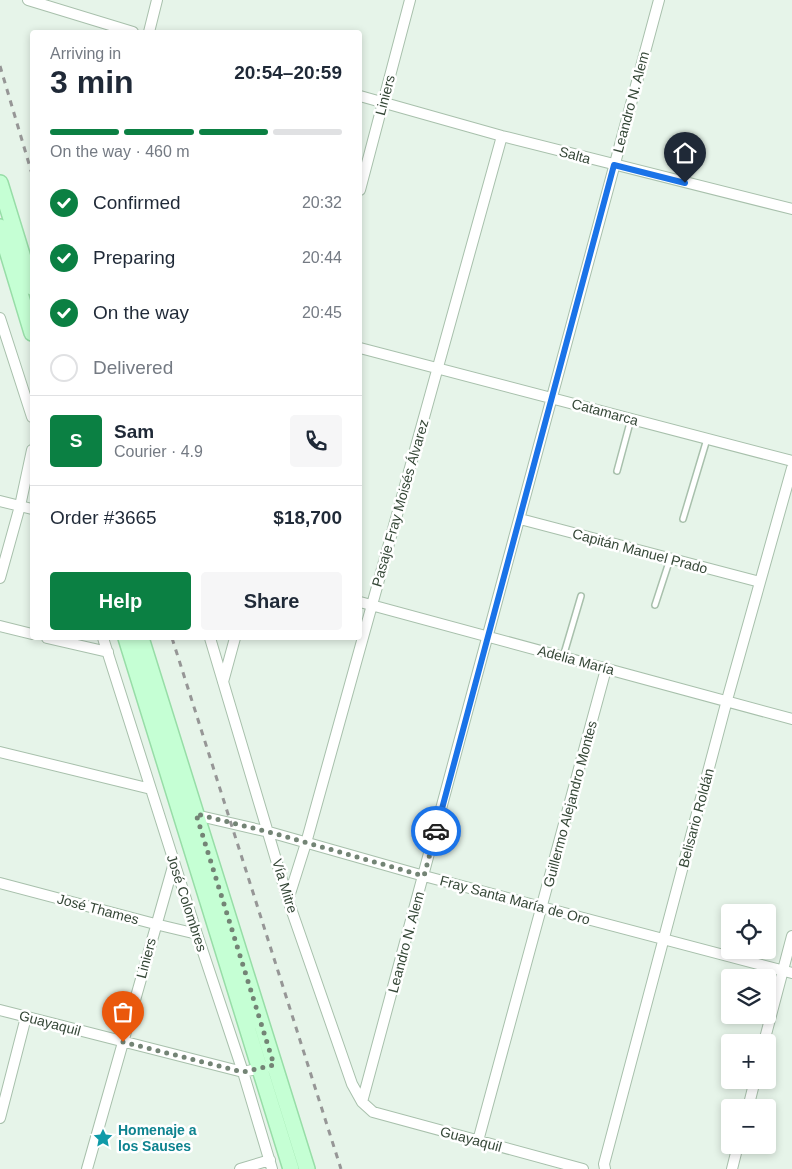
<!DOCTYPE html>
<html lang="en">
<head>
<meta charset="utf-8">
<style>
	body { margin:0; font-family:Arial,sans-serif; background:#f6f6f7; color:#1f2937; height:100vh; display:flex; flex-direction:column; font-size:19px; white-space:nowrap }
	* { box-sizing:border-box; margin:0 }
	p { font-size:16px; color:#747a83 }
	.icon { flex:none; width:28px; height:28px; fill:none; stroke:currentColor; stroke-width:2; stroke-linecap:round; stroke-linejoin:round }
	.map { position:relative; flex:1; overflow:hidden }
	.panel { position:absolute; left:30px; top:30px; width:332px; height:610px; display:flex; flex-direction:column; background:#fff; border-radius:5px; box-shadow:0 2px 8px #0003 }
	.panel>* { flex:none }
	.buttons { position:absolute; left:721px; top:904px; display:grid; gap:10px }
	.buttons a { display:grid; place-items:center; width:55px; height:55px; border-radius:5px; background:#fff; box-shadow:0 2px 8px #0003; font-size:25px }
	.pin { position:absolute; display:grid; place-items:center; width:42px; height:42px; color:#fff; margin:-51px -21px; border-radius:50% 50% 50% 0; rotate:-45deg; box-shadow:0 0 5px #0007 }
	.pin .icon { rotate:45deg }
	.courier { position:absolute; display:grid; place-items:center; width:50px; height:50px; margin:-25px; border:4px solid #1a73e8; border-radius:50%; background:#fff; color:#222; box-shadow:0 1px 6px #0007 }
	.overview em { font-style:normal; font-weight:700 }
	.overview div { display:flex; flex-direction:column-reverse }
	.overview { display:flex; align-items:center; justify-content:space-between; height:85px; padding:0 20px }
	h1 { font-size:32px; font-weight:700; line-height:38px }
	.bar { display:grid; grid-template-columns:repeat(4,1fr); gap:8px 5px; align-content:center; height:60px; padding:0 20px }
	.bar i { height:6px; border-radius:4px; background:#e0e1e3 }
	.bar .selected { background:#0b8043 }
	.bar p { grid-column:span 4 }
	.line { display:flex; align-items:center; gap:12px; padding:0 20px; border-top:1px solid #e0e1e3 }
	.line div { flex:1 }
	.round { display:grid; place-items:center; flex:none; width:52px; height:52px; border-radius:5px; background:#f6f6f7 }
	ol { padding:0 20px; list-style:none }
	li { display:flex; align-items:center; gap:15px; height:55px }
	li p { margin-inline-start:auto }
	li .icon { padding:5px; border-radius:50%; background:#0b8043; color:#fff; stroke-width:4 }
	li:last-child { color:#747a83 }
	li i { width:28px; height:28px; border:2px solid #e0e1e3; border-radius:50% }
	.button { display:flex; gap:10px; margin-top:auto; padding:10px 20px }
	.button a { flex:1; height:58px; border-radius:5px; background:#0b8043; color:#fff; font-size:20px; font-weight:700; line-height:58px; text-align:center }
	.button a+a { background:#f6f6f7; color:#1f2937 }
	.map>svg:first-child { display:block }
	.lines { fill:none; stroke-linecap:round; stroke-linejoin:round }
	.service-casing { stroke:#a8c0ac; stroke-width:8 }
	.minor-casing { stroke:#a8c0ac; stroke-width:12 }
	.secondary-casing { stroke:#97dda7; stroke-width:18 }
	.service { stroke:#fff; stroke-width:5 }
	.minor { stroke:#fff; stroke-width:10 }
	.secondary { stroke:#c5ffd4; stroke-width:15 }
	.rail { stroke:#969696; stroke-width:3; stroke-dasharray:6 6; stroke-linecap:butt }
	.done { stroke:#738475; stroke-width:5; stroke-dasharray:0 9 }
	.route { stroke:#1a73e8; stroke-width:6 }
	.labels { text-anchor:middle; stroke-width:5; stroke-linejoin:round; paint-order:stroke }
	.street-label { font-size:14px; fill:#354737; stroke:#fff }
	.culture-label { font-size:14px; font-weight:bold; fill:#0d838f; stroke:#fff; text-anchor:start }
</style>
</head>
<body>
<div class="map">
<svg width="792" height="1169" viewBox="0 0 792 1169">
	<rect width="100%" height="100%" fill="#e6f4e9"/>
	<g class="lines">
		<defs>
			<path id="service" d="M617,471l14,-52
				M683,519l24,-80
				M655,605l15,-46
				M563,657l18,-61"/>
			<path id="minor" d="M28,0l105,32
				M149,32l8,-32
				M360,96l142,40 290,73
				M360,190l50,-190
				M0,318l32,99
				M360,348l432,113
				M0,501l32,8
				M520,519l240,63
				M0,578l20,-72 12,-56
				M360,602l432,117
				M0,626l32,8
				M47,638l61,14
				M103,638l94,296 46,138 29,97
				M210,638l78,262 64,184 10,18 11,10 210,57
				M223,682l12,-44
				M0,752l151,37
				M191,814l78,18 155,44 368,97
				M0,883l155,41 42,10
				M288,900l18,-57 196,-707
				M0,1010l243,62 23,-5
				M764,1042l28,-106
				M362,1102l297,-1102
				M748,1108l7,-28
				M0,1118l26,-101
				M478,1141l128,-472
				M87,1169l87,-306
				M240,1169l30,-9
				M605,1169l-1,-5 123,-464 65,-232
				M732,1169l6,-24"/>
			<path id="secondary" d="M0,183l32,104
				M0,227l32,106
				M126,638l165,531
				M141,638l166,531"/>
		</defs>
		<!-- service casing -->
		<use href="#service" class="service-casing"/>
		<!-- minor casing -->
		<use href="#minor" class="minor-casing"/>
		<!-- secondary casing -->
		<use href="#secondary" class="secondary-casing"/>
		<!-- service -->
		<use href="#service" class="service"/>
		<!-- minor -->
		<use href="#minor" class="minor"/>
		<!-- secondary -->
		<use href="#secondary" class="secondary"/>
		<!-- rail -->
		<path class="rail" d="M0,66l32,108
			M172,638l169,531"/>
	</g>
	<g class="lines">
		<!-- done -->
		<path class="done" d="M123,1042l120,30 31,-7 -78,-251 73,18 155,44 12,-45"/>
		<!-- route -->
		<path class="route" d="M436,831l178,-666 71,18"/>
	</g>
	<!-- icons -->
	<defs>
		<symbol id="sight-bare" viewBox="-9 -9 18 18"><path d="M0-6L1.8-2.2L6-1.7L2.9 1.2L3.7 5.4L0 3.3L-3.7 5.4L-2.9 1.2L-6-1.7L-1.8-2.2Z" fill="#0f9aa8" stroke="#fff" stroke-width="2.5" paint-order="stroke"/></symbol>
	</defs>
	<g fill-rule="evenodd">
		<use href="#sight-bare" x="89" y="1124" width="28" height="28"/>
	</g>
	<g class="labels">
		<!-- street labels -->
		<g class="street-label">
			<text transform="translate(385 95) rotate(-75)" y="5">Liniers</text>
			<text transform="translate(631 102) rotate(-75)" y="5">Leandro N. Alem</text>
			<text transform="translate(575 155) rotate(15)" y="5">Salta</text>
			<text transform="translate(605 412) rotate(15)" y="5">Catamarca</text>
			<text transform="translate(400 503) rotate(-74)" y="5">Pasaje Fray Moisés Álvarez</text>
			<text transform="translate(640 551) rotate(15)" y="5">Capitán Manuel Prado</text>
			<text transform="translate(576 660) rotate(15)" y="5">Adelia María</text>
			<text transform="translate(570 804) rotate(-75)" y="5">Guillermo Alejandro Montes</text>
			<text transform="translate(696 818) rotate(-75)" y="5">Belisario Roldán</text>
			<text transform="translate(285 886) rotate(73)" y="5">Vía Mitre</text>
			<text transform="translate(515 900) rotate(15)" y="5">Fray Santa María de Oro</text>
			<text transform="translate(187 903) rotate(72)" y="5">José Colombres</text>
			<text transform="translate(98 909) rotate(15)" y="5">José Thames</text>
			<text transform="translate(406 942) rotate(-75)" y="5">Leandro N. Alem</text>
			<text transform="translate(146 958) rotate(-75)" y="5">Liniers</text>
			<text transform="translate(50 1023) rotate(15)" y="5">Guayaquil</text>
			<text transform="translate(471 1139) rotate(15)" y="5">Guayaquil</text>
		</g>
		<!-- culture labels -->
		<g class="culture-label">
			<text x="118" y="1135">Homenaje a<tspan x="118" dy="16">los Sauses</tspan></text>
		</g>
	</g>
</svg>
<div class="buttons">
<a><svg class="icon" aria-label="locate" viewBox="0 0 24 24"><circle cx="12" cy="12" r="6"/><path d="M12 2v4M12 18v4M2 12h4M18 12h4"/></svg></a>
<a><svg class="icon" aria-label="layers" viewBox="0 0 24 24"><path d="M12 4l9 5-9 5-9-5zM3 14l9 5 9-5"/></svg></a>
<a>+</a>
<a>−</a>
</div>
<div class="pin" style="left:123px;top:1042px;background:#ea580c"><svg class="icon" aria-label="bag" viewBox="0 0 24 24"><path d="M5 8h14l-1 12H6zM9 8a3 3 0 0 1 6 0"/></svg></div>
<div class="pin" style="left:685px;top:183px;background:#1f2937"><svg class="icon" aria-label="home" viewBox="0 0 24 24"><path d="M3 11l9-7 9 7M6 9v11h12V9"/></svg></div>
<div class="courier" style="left:436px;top:831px"><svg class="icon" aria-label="car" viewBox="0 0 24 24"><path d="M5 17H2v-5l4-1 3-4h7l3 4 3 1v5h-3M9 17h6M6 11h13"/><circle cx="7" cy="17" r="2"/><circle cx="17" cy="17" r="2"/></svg></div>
<section class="panel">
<div class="overview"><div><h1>3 min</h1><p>Arriving in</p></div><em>20:54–20:59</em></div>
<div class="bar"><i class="selected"></i><i class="selected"></i><i class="selected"></i><i></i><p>On the way · 460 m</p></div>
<ol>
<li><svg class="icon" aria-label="check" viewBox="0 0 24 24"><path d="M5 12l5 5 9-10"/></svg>Confirmed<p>20:32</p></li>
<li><svg class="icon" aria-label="check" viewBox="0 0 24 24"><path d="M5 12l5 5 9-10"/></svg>Preparing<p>20:44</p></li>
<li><svg class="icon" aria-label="check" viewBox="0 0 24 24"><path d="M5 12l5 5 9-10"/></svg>On the way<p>20:45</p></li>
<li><i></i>Delivered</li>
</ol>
<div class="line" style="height:90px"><b class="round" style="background:#0b8043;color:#fff">S</b><div><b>Sam</b><p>Courier · 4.9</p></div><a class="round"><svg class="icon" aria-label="phone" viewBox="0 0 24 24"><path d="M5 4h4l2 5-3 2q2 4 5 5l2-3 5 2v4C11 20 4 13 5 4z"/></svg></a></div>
<div class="line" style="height:65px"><div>Order #3665</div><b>$18,700</b></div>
<div class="button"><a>Help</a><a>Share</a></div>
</section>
</div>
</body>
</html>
